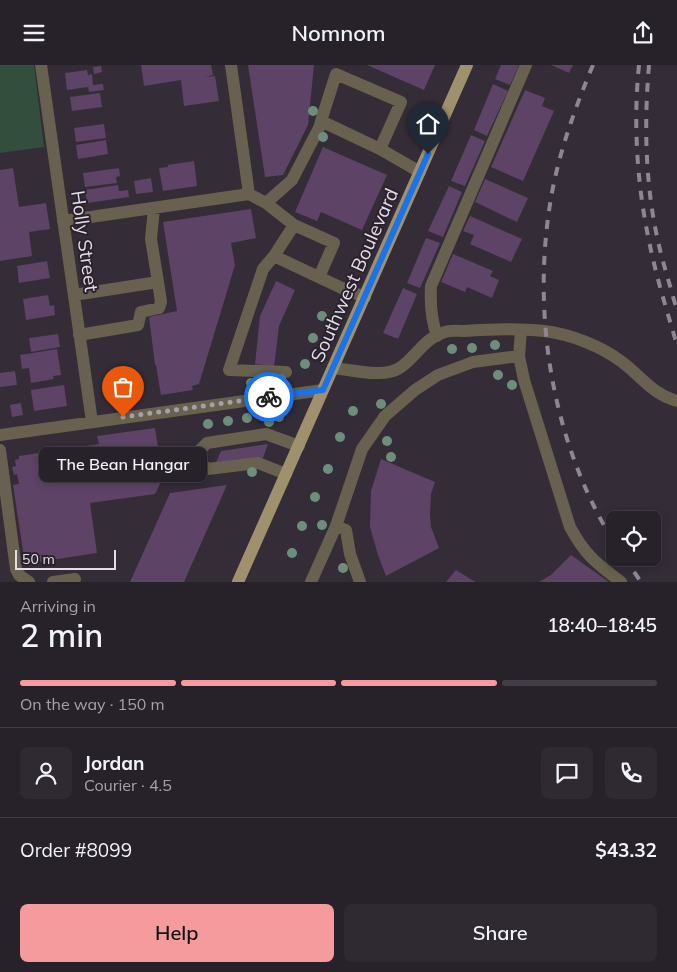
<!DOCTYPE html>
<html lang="en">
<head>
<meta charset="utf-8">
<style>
	body { margin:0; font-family:Mulish,sans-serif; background:#2f2931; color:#f1f3f6; height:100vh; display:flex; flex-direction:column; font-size:19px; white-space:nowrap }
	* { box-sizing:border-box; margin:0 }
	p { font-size:16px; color:#a4a3a8 }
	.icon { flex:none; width:28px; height:28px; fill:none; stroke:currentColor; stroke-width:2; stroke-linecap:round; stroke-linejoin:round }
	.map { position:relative; height:517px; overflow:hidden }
	.drawer { display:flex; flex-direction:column; background:#272129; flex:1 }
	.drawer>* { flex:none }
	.tools { position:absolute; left:606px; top:446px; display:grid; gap:10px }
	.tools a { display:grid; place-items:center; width:55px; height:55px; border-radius:8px; background:#272129; box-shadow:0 2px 8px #0003,0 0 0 1px #433e46; font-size:25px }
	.scale { position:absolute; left:15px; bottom:12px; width:101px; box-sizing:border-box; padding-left:5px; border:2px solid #e4dee6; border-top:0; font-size:14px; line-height:18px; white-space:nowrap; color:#e4dee6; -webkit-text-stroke:4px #2a222d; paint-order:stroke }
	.pin { position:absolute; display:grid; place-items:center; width:42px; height:42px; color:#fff; margin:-51px -21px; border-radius:50% 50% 50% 0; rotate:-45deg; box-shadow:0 0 5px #0007 }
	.pin .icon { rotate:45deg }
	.courier { position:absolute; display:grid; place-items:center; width:50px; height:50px; margin:-25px; border:4px solid #1a73e8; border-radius:50%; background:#fff; color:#222; box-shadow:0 1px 6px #0007 }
	.bubble { position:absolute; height:35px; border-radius:8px; background:#272129; box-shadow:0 2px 8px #0003,0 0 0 1px #433e46; font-size:16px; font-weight:600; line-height:35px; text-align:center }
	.headline em { font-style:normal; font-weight:600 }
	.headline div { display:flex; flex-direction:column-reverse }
	.headline { display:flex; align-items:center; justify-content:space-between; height:85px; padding:0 20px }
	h1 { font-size:32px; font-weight:600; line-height:38px }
	.bar { display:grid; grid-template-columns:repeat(4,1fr); gap:8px 5px; align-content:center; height:60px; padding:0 20px }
	.bar i { height:6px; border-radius:4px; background:#433e46 }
	.bar .selected { background:#f59b9e }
	.bar p { grid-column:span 4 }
	.line { display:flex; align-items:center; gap:12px; padding:0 20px; border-top:1px solid #433e46 }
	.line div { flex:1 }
	.round { display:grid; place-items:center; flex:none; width:52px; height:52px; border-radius:8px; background:#2f2931 }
	.cta { display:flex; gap:10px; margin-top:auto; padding:10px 20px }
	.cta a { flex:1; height:58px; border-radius:8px; background:#f59b9e; color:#111; font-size:20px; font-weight:600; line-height:58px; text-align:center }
	.cta a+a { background:#2f2931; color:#f1f3f6 }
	header { display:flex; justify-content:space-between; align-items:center; height:65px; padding:0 20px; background:#272129; font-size:22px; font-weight:600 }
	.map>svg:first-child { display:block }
	.green { fill:#334e3d }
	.building { fill:#5d4365 }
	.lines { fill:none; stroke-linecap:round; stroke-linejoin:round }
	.minor { stroke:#68614f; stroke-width:12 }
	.major { stroke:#9f916d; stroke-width:12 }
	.rail { stroke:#8e8791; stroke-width:4; stroke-dasharray:9 9; stroke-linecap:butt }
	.tree { fill:#6c8e7b }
	.done { stroke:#a6a0a9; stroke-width:5; stroke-dasharray:0 9 }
	.route { stroke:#1a73e8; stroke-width:6 }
	.labels { text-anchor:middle; stroke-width:4; stroke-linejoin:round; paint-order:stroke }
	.street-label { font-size:19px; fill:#e4dee6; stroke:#2a222d }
</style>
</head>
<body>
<header><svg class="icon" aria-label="menu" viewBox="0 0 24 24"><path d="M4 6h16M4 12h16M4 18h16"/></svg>Nomnom<svg class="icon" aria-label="share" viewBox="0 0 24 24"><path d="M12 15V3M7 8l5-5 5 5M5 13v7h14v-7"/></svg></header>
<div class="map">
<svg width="677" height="517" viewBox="0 0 677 517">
	<rect width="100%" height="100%" fill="#342c37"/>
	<!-- green -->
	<path class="green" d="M0,0h34l10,82 -44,6z"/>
	<!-- building -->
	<path class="building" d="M141,0h70l2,10 -8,2 10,-1 4,25 -35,5 -3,-26 -37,6z
		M248,0h66l-6,60 -25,50 -18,2z
		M367,0h68l-11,25z
		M501,0h18l-9,20 -15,-6z
		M551,0h22l-4,8z
		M101,1l1,6 -8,2 -1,-7z
		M87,5l1,5 4,-1 1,11 10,-1 1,6 -15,2 -1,-5 -21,3 -2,-17z
		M493,19l15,7 -21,45 -13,-6z
		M525,25l20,8 -3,8 12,5 -31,70 -32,-14z
		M100,28l2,14 -30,4 -2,-14z
		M104,59l2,14 -30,4 -2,-14z
		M471,70l14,6 -20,45 -14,-5z
		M106,75l2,14 -30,5 -2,-14z
		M323,82l64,28 -25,55 -41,-18 -4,9 -22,-9z
		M194,96l3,25 -34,5 -4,-23 9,-1v-2z
		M13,103l6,39 27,-4 4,26 -21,3 3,24 -32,5v-91z
		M119,103l1,8 -4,1 1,6 -32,4 -2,-14z
		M151,113l2,14 -17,2 -2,-13z
		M485,114l43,19 -11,24 -42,-20z
		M118,120l1,6 9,-1 1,7 -42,6 -2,-13z
		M449,121l13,6 -19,45 -15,-6z
		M251,144l5,29 -25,5 4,22 -36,119 -7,2 1,4 -32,5 -5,-30h-1l-6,-48 28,-6 -14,-89z
		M470,151l52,23 -11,23 -41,-18 4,-9 -11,-4z
		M426,173l14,5 -20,45 -13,-5z
		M453,189l40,17 -3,5 9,4 -7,18 -25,-11 -2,5 -24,-10z
		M47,196l3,17 -31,5 -2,-17z
		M276,216l19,9 -16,36 -5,41 -19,-3 5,-48z
		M403,223l14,6 -19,45 -15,-6z
		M48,230l2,11 4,-1 1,10 -29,5 -3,-21z
		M58,269l2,13 -29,5 -2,-14z
		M57,284l4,26 -8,1 1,3 -23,4 -2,-15 -7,1 -2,-14z
		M15,306l2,14 -17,2v-14z
		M64,320l3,21 -33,5 -3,-21z
		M21,338l2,12 -11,2 -2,-12z
		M155,363l5,32 -4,1 4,23 -5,10 -65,9 7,50 -72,11 -12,-79 6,-1 -2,-10 -3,1 -2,-8 4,-1 -1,-6 4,-1v-3l80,-12 -2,-8z
		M268,379l-5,14 -48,7 6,-14z
		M381,394l54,23 -4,12 -1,21 1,12 8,21 -53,28 -8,-21 -8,-28 1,-36z
		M227,420l-43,97h-54l40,-89z
		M571,490l38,27h-70l12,-7z
		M456,505l16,10 4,2h-30z"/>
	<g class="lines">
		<!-- minor -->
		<path class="minor" d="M41,0l51,357
			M231,0l18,129
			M380,84l40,23
			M249,129l17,9 28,22
			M266,138l26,-23 28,-54 1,-5 15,-47 65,28 -21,47 -59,-28
			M63,156l186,-27
			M274,191l70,33 21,8
			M74,230l84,-13 -7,-43 3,-31
			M521,266l-2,25 5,24 46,147c15,28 26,36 51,55
			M79,270l59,-10 3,-13 18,-4 2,-6 -3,-20
			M437,271c-6,-17 -7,-32 -6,-50l95,-221
			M334,303c18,2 52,11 67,-1 16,-11 23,-29 44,-35 6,-2 13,-1 19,-1 26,-2 54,-3 80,0 26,3 57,15 78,31 20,15 30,32 55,39
			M286,307l-57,-2 34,-101 11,-13 20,-31 40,18 -15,34
			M0,370l323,-45
			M0,385l16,119 3,6 10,7
			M286,409l-28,-11 -50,6c-7,-4 -9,-11 -8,-19l7,-7 59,-9 33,12
			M336,461l10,4 4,24 10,28
			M53,517l22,-3
			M311,517l25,-56 26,-77 23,-33 30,-26 23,-15 35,-13 46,-6"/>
		<!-- major -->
		<path class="major" d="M238,517l229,-517"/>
		<!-- rail -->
		<path class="rail" d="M593,0c-18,43 -34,87 -42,133 -20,117 1,245 64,346
			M639,0c-6,58 -2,119 10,176 7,35 18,70 28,104
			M649,0c-5,58 -4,119 9,176 5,23 13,47 19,70
			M624,492l17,25"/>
	</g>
	<!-- trees -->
	<g class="tree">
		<circle cx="313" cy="46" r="5"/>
		<circle cx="323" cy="72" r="5"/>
		<circle cx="322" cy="251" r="5"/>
		<circle cx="313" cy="273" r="5"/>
		<circle cx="495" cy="280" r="5"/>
		<circle cx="472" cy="283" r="5"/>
		<circle cx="452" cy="284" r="5"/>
		<circle cx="305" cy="299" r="5"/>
		<circle cx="498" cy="310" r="5"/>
		<circle cx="281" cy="314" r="5"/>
		<circle cx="251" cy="318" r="5"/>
		<circle cx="512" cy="320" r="5"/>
		<circle cx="381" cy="339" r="5"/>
		<circle cx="353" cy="346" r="5"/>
		<circle cx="279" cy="352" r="5"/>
		<circle cx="247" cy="353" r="5"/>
		<circle cx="228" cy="356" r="5"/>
		<circle cx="269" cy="357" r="5"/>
		<circle cx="208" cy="359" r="5"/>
		<circle cx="340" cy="372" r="5"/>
		<circle cx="387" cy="376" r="5"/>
		<circle cx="391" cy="392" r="5"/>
		<circle cx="328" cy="404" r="5"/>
		<circle cx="252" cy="407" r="5"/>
		<circle cx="315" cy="432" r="5"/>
		<circle cx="322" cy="460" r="5"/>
		<circle cx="302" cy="461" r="5"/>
		<circle cx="292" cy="488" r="5"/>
		<circle cx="343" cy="503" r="5"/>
	</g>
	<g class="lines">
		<!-- done -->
		<path class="done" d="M123,352l146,-20"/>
		<!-- route -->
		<path class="route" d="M269,332l54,-7 105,-236"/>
	</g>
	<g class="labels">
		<!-- street labels -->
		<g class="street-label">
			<text transform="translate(85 176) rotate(82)" y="7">Holly Street</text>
			<text transform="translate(354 210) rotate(-66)" y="7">Southwest Boulevard</text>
		</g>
	</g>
</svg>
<div class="tools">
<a><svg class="icon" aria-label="locate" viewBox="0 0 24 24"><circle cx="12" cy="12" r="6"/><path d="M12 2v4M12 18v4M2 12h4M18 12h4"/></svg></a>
</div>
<div class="scale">50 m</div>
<div class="pin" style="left:123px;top:352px;background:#ea580c"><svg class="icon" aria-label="bag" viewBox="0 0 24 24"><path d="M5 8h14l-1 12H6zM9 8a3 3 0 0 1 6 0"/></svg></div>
<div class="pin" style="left:428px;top:89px;background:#1f2937"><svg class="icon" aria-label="home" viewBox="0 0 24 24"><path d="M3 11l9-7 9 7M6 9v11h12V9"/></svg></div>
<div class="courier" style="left:269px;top:332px"><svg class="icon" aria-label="bike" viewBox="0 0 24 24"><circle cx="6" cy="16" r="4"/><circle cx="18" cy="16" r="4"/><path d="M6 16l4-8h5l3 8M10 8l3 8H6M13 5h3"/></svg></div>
<div class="bubble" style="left:39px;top:382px;width:168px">The Bean Hangar</div>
</div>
<section class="drawer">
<div class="headline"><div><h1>2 min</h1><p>Arriving in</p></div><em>18:40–18:45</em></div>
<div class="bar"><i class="selected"></i><i class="selected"></i><i class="selected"></i><i></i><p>On the way · 150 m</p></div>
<div class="line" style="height:90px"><a class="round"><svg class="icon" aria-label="person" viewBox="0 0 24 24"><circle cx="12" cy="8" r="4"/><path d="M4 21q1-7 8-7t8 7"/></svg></a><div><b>Jordan</b><p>Courier · 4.5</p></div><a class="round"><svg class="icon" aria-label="chat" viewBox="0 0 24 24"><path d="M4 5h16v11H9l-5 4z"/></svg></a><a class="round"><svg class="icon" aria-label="phone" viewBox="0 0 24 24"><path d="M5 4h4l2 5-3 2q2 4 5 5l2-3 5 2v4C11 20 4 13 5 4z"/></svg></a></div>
<div class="line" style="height:65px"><div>Order #8099</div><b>$43.32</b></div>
<div class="cta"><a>Help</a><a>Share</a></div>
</section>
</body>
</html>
